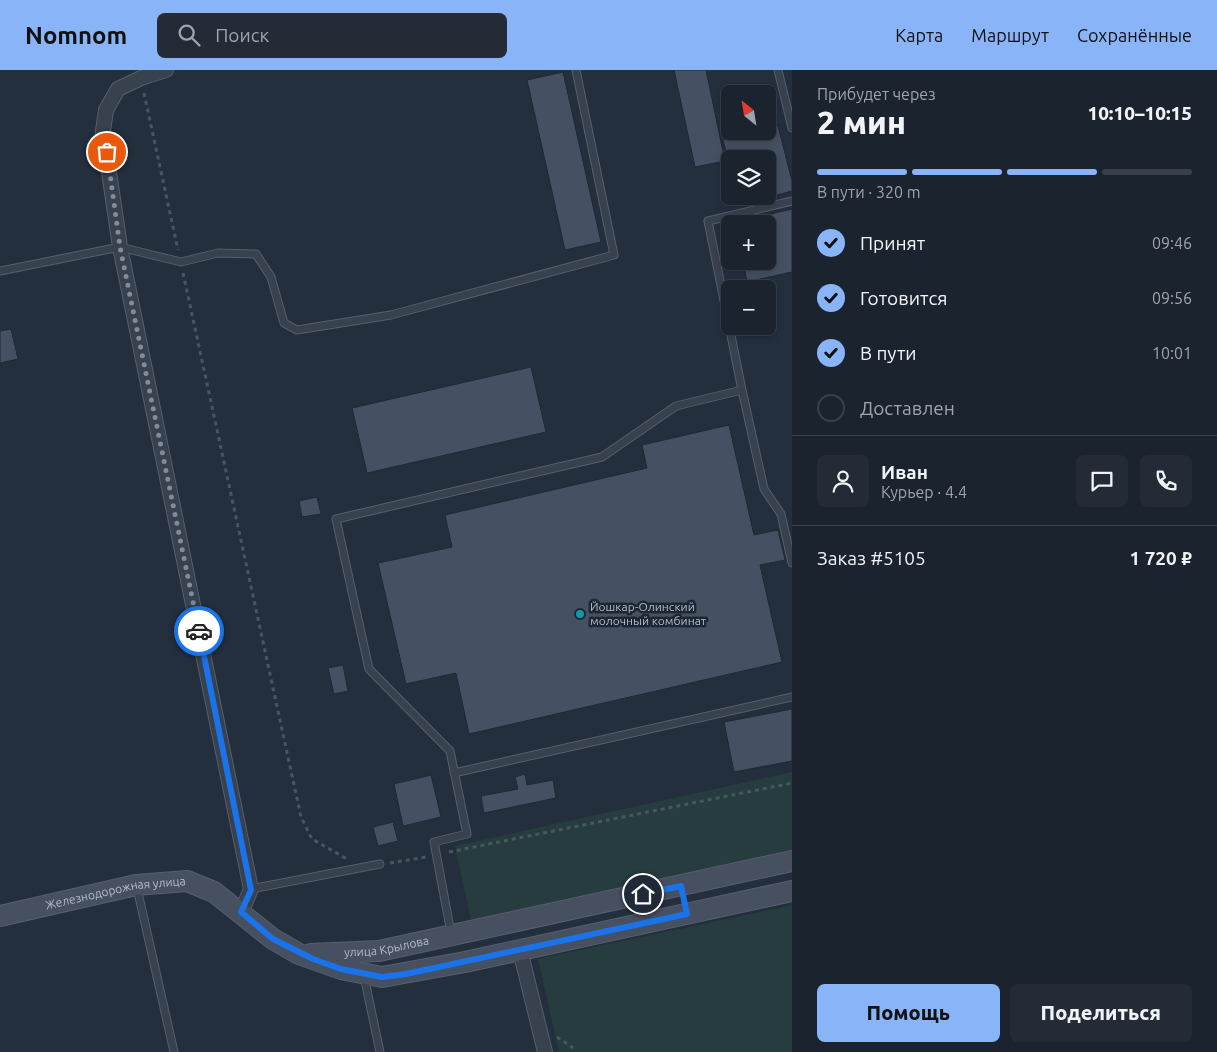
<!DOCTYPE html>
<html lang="ru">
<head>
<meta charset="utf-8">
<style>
	body { margin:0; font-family:Ubuntu,sans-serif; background:#242b36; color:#f1f3f6; height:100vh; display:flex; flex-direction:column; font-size:19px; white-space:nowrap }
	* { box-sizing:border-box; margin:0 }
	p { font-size:16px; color:#a0a4aa }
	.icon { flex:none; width:28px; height:28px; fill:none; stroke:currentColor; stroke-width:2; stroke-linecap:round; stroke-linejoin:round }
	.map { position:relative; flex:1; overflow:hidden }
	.drawer { display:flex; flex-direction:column; background:#1b232e; width:425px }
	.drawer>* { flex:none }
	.needle { width:32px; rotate:330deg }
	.fabs { position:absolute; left:721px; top:15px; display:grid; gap:10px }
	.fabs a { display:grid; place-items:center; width:55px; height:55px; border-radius:8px; background:#1b232e; box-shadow:0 2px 8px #0003,0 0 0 1px #39404a; font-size:25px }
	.pin { position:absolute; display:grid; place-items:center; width:42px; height:42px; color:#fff; margin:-21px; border:2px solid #fff; border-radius:50%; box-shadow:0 1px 5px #0007 }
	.courier { position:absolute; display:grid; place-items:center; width:50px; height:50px; margin:-25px; border:4px solid #1a73e8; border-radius:50%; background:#fff; color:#222; box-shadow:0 1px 6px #0007 }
	.headline em { font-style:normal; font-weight:800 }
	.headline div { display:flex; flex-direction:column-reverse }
	.headline { display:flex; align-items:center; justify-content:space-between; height:85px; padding:0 25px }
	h1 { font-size:32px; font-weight:800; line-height:38px }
	.bar { display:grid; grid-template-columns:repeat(4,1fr); gap:8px 5px; align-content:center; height:60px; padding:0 25px }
	.bar i { height:6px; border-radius:4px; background:#39404a }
	.bar .active { background:#8ab4f8 }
	.bar p { grid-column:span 4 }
	.line { display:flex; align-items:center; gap:12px; padding:0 25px; border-top:1px solid #39404a }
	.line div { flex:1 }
	.round { display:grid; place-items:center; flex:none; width:52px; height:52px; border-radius:8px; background:#242b36 }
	ol { padding:0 25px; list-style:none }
	li { display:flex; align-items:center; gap:15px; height:55px }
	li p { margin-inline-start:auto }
	li .icon { padding:5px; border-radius:50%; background:#8ab4f8; color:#111; stroke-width:4 }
	li:last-child { color:#a0a4aa }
	li i { width:28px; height:28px; border:2px solid #39404a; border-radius:50% }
	.cta { display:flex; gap:10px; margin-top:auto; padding:10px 25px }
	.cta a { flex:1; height:58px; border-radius:8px; background:#8ab4f8; color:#111; font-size:20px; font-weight:800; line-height:58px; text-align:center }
	.cta a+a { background:#242b36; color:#f1f3f6 }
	header { display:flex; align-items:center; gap:30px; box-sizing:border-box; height:70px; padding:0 25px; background:#8ab4f8; color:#111 }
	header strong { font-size:24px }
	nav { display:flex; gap:28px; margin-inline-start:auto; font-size:18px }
	.search { width:350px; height:45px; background:#242b36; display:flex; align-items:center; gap:12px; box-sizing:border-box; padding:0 18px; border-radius:8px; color:#a0a4aa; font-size:19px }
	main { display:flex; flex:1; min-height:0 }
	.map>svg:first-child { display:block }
	.green { fill:#263c3f }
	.building { fill:#455162; stroke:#1f2835 }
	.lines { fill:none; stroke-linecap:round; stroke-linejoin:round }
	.lane-casing { stroke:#565f6c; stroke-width:9 }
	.street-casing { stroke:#565f6c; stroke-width:16 }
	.secondary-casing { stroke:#565f6c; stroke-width:22 }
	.path { stroke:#44595c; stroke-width:3; stroke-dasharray:4 4; stroke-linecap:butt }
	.lane { stroke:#38414e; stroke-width:7 }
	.street { stroke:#38414e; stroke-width:14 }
	.secondary { stroke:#465061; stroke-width:20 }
	.done { stroke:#828b98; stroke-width:5; stroke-dasharray:0 9 }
	.route { stroke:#1a73e8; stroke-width:6 }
	.culture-dot { fill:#0f9aa8; stroke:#1d2633; stroke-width:2 }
	.labels { text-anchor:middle; stroke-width:5; stroke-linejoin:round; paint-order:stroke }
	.poi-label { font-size:12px; fill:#b4bcc9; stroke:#1d2633; text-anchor:start }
	.street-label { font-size:12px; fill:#b4bcc9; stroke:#1d2633 }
</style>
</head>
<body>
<header>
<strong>Nomnom</strong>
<div class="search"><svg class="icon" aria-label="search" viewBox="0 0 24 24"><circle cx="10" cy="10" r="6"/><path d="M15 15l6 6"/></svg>Поиск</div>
<nav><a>Карта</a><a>Маршрут</a><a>Сохранённые</a></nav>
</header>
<main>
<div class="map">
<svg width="792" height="982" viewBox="0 0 792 982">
	<rect width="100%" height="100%" fill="#242f3e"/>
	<!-- green -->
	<path class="green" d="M792,702v78l-321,70 -16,-74z
		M792,835v147h-233l-21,-93z"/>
	<!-- building -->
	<path class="building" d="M674,0h32l19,91 -30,6z
		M563,2l38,170 -36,8 -38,-170z
		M778,56l14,55v10l-52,14 -2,-9h30v-37h-38v7l-7,-26 35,-9h10v-2z
		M792,139v63l-45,10 -4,-21h25v-37h-27v-3z
		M11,259l7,30 -18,4v-32z
		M531,297l15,65 -179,41 -15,-65z
		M729,355l25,110 24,-5 7,30 -25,5 22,97 -313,72 -13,-61 -50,11 -28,-121 74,-16 -7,-32 202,-47 -5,-23z
		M317,427l4,17 -19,3 -3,-16z
		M343,595l5,26 -14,3 -6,-26z
		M792,639v52l-58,11 -10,-50z
		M525,704l2,11 26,-5 3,18 -72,15 -3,-17 37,-7 -3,-12z
		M431,705l10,42 -38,9 -9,-42z
		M393,752l5,19 -20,5 -5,-19z"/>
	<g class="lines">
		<defs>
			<path id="lane" d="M778,0l14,58
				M0,201l120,-24 61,15 37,-9 38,1 15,23 13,46 13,7 94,-15 223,-60 -38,-185
				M742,320l22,99 17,25 11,49
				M454,703l338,-76
				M137,818l37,164
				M251,819l129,-25
				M451,863l-17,-91 33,-8 -17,-83 -81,-82 -33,-150 266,-62 74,-51 66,-16 -34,-169 84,-20
				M364,906l16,76"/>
			<path id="street" d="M166,0l-25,8 -23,11 -12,21 -3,21 17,116 131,642 -10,24
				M520,880l25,102"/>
			<g id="secondary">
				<path id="s1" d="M0,846l136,-31 51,-4 27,11 59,47 26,15 42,15 41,8 83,-15 327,-71"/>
				<path id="s2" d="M311,884l68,-3 413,-90"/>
			</g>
		</defs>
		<!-- lane casing -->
		<use href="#lane" class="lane-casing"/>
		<!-- street casing -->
		<use href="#street" class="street-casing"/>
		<!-- secondary casing -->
		<use href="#secondary" class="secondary-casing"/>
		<!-- path -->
		<path class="path" d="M144,23l34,157
			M183,203l118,544 11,22 35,20
			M449,782l343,-69
			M390,793l36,-6
			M557,967l15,10 2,5"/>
		<!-- lane -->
		<use href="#lane" class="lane"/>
		<!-- street -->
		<use href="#street" class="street"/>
		<!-- secondary -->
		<use href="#secondary" class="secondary"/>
	</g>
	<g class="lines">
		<!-- done -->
		<path class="done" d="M107,82l13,95 79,384"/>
		<!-- route -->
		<path class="route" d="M199,561l52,259 -10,22 32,27 40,20 28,10 41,8 24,-3 281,-60 -6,-28 -38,8"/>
	</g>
	<!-- markers -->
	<circle class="culture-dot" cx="580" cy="544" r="5"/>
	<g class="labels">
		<!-- poi labels -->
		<g class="poi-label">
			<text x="590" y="541">Йошкар-Олинский<tspan x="590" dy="14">молочный комбинат</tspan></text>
		</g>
		<!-- street labels -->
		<g class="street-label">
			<text dy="4" stroke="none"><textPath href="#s1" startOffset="118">Железнодорожная улица</textPath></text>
			<text dy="4" stroke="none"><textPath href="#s2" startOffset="76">улица Крылова</textPath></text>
		</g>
	</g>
</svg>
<div class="fabs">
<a><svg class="needle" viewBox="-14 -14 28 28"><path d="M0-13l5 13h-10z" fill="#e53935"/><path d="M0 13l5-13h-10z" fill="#a0a4aa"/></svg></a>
<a><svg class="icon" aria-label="layers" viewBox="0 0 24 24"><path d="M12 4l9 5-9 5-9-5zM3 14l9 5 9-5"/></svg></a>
<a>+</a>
<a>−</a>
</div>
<div class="pin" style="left:107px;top:82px;background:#ea580c"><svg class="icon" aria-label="bag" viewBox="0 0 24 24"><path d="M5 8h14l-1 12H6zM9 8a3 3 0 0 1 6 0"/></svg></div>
<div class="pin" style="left:643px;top:824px;background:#1f2937"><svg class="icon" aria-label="home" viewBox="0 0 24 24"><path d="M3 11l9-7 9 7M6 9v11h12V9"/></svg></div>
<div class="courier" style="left:199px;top:561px"><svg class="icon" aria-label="car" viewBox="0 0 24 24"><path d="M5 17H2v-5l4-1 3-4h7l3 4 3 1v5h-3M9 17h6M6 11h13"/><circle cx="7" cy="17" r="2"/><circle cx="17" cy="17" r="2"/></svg></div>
</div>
<section class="drawer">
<div class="headline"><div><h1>2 мин</h1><p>Прибудет через</p></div><em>10:10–10:15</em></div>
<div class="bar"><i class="active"></i><i class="active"></i><i class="active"></i><i></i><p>В пути · 320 m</p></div>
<ol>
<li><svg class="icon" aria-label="check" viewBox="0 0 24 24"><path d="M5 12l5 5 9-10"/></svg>Принят<p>09:46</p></li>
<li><svg class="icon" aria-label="check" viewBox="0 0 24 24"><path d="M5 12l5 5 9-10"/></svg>Готовится<p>09:56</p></li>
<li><svg class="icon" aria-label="check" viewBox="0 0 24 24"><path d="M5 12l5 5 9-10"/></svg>В пути<p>10:01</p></li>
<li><i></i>Доставлен</li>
</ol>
<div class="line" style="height:90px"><a class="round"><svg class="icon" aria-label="person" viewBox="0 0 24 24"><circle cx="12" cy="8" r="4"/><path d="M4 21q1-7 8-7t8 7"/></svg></a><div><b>Иван</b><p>Курьер · 4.4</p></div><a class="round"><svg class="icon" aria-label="chat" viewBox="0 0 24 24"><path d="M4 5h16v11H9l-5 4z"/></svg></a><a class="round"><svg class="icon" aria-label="phone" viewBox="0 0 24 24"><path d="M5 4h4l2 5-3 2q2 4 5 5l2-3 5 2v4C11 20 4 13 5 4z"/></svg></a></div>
<div class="line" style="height:65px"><div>Заказ #5105</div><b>1 720 ₽</b></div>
<div class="cta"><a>Помощь</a><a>Поделиться</a></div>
</section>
</main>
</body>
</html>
